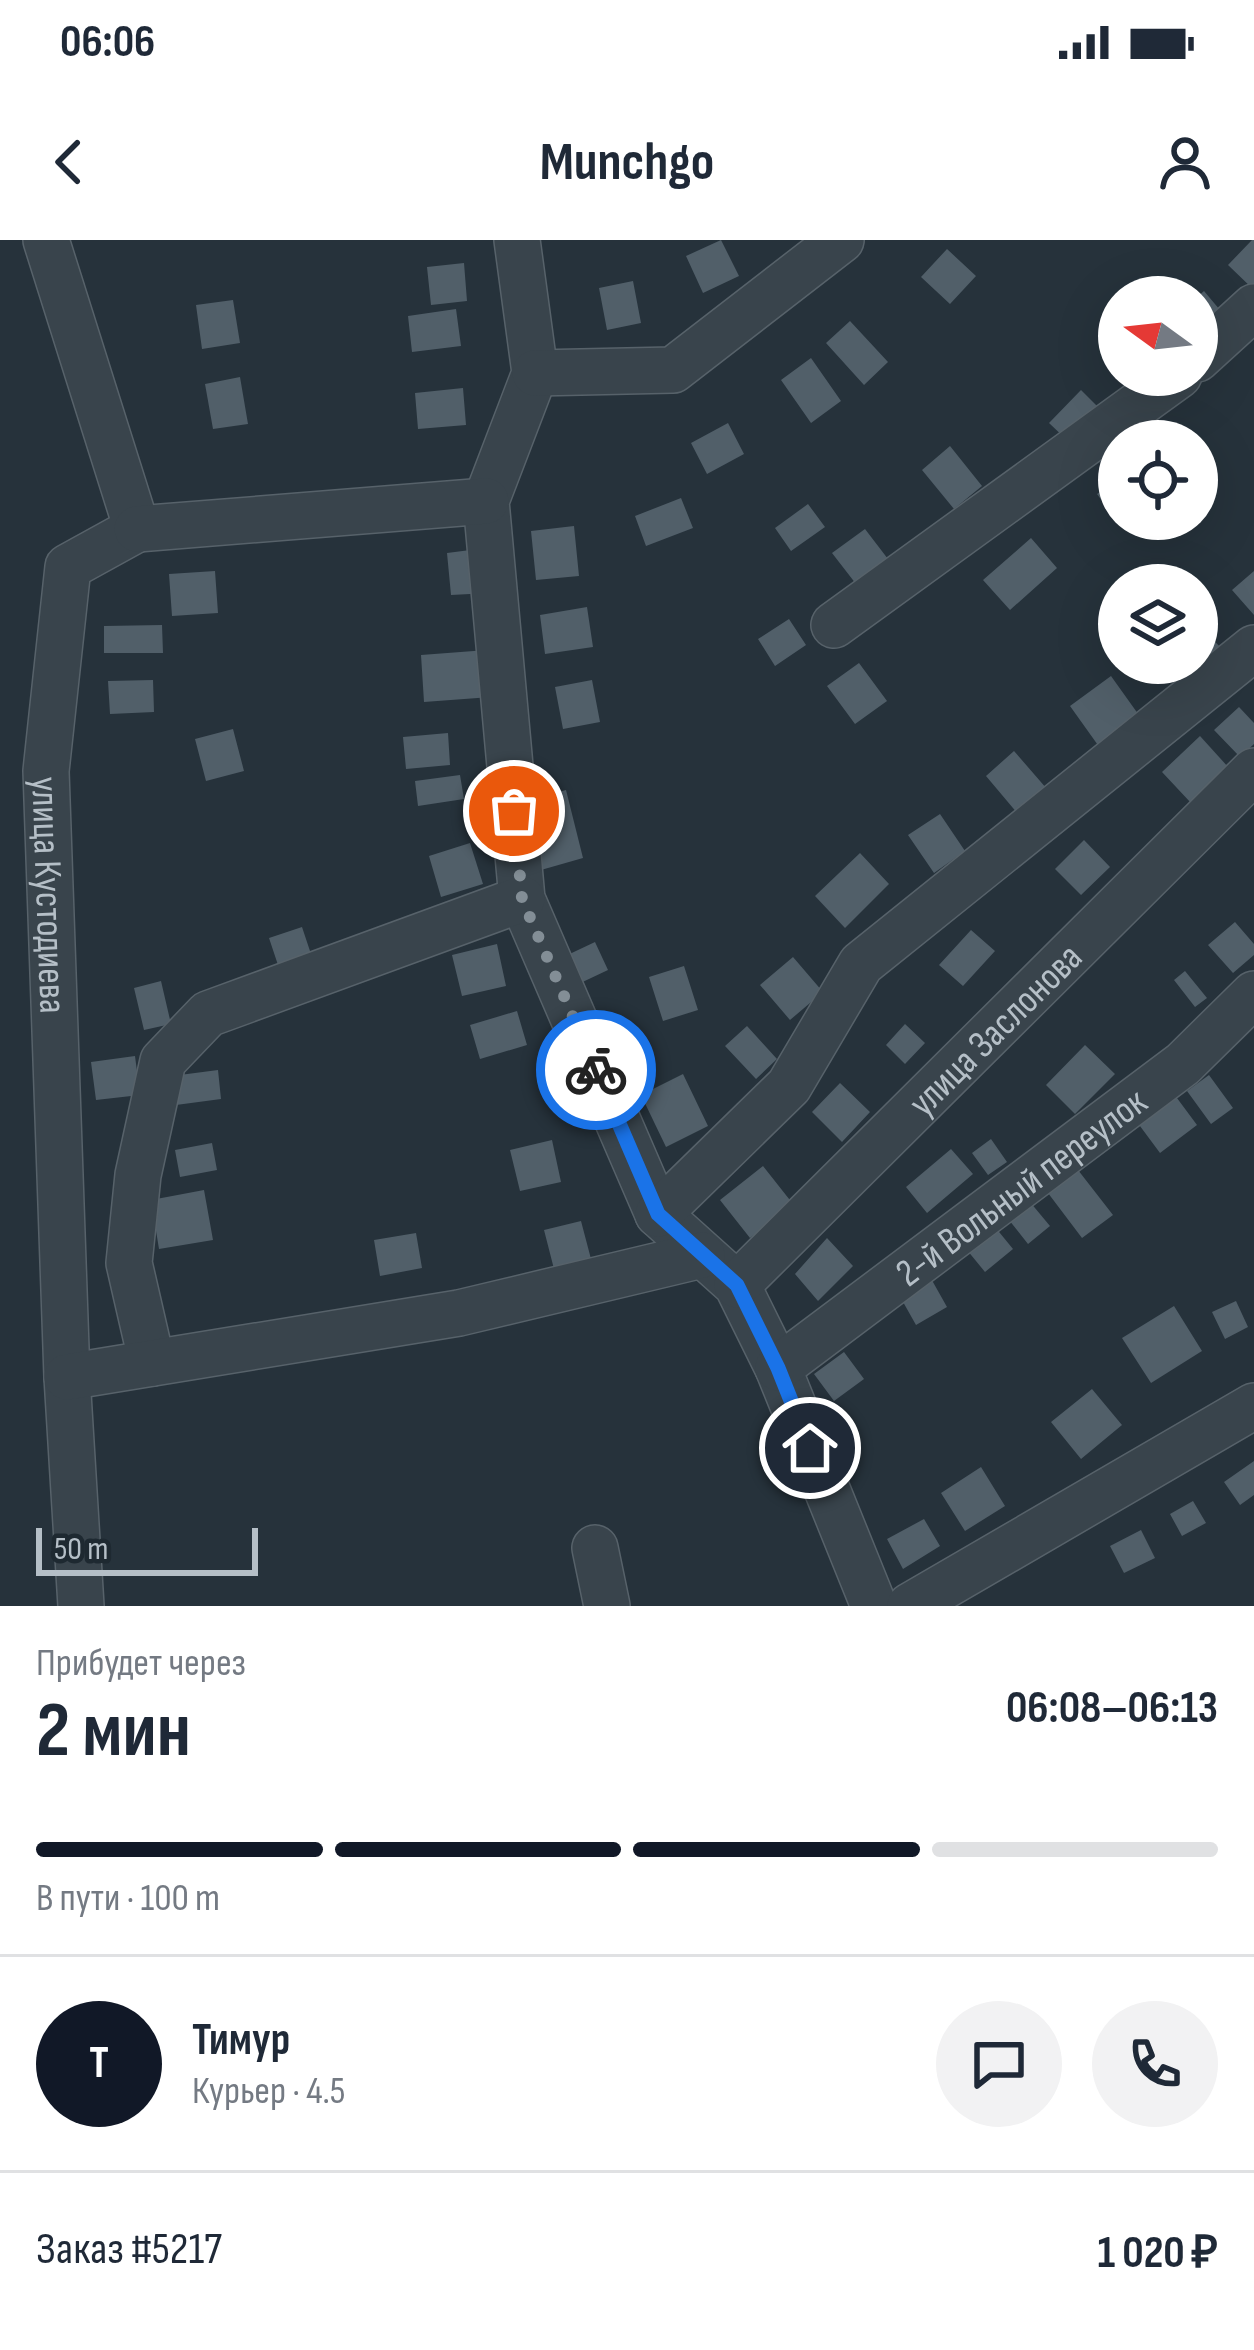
<!DOCTYPE html>
<html lang="ru">
<head>
<meta charset="utf-8">
<style>
	body { margin:0; font-family:"Sofia Sans Condensed",sans-serif; background:#f2f2f3; color:#1f2937; height:100vh; display:flex; flex-direction:column; font-size:45px; white-space:nowrap }
	* { box-sizing:border-box; margin:0 }
	p { font-size:39px; color:#747a83 }
	.icon { flex:none; width:66px; height:66px; fill:none; stroke:currentColor; stroke-width:2; stroke-linecap:round; stroke-linejoin:round }
	.map { position:relative; height:1366px; overflow:hidden }
	.details { display:flex; flex-direction:column; background:#fff; flex:1 }
	.details>* { flex:none }
	.needle { width:78px; rotate:285deg }
	.controls { position:absolute; left:1098px; top:36px; display:grid; gap:24px }
	.controls a { display:grid; place-items:center; width:120px; height:120px; border-radius:50%; background:#fff; box-shadow:0 12px 48px #0002; font-size:60px }
	.scale { position:absolute; left:36px; bottom:30px; width:222px; box-sizing:border-box; padding-left:12px; border:6px solid #b5bfc7; border-top:0; font-size:33px; line-height:42px; white-space:nowrap; color:#b5bfc7; -webkit-text-stroke:9px #1e2931; paint-order:stroke }
	.pin { position:absolute; display:grid; place-items:center; width:102px; height:102px; color:#fff; margin:-51px; border:6px solid #fff; border-radius:50%; box-shadow:0 3px 12px #0007 }
	.courier { position:absolute; display:grid; place-items:center; width:120px; height:120px; margin:-60px; border:9px solid #1a73e8; border-radius:50%; background:#fff; color:#222; box-shadow:0 3px 15px #0007 }
	.overview em { font-style:normal; font-weight:700 }
	.overview div { display:flex; flex-direction:column-reverse }
	.overview { display:flex; align-items:center; justify-content:space-between; height:204px; padding:0 36px }
	h1 { font-size:78px; font-weight:700; line-height:90px }
	.bar { display:grid; grid-template-columns:repeat(4,1fr); gap:18px 12px; align-content:center; height:144px; padding:0 36px }
	.bar i { height:15px; border-radius:9px; background:#e0e1e3 }
	.bar .active { background:#111827 }
	.bar p { grid-column:span 4 }
	.line { display:flex; align-items:center; gap:30px; padding:0 36px; border-top:3px solid #e0e1e3 }
	.line div { flex:1 }
	.round { display:grid; place-items:center; flex:none; width:126px; height:126px; border-radius:63px; background:#f2f2f3 }
	.status { display:flex; justify-content:space-between; align-items:center; height:84px; padding:0 60px; background:#fff; direction:ltr }
	.status svg { height:33px; fill:currentColor }
	header { display:flex; justify-content:space-between; align-items:center; height:156px; padding:0 36px; background:#fff; font-size:54px; font-weight:700 }
	.map>svg:first-child { display:block }
	.building { fill:#515f69 }
	.lines { fill:none; stroke-linecap:round; stroke-linejoin:round }
	.minor-casing { stroke:#57626a; stroke-width:48 }
	.minor { stroke:#39444c; stroke-width:45 }
	.done { stroke:#838e96; stroke-width:12; stroke-dasharray:0 21.6 }
	.route { stroke:#1a73e8; stroke-width:15 }
	.labels { text-anchor:middle; stroke-width:9; stroke-linejoin:round; paint-order:stroke }
	.street-label { font-size:39px; fill:#b5bfc7; stroke:#1e2931 }
</style>
</head>
<body>
<div class="status"><b>06:06</b><svg viewBox="0 0 49 12"><path d="M0 12V9h3v3zM5 12V6h3v6zM10 12V3h3v9zM15 12V0h3v12zM26 1h20v11H26zM47 4h2v5h-2z"/></svg></div>
<header><svg class="icon" aria-label="back" viewBox="0 0 24 24"><path d="M15 5l-7 7 7 7"/></svg>Munchgo<svg class="icon" aria-label="person" viewBox="0 0 24 24"><circle cx="12" cy="8" r="4"/><path d="M4 21q1-7 8-7t8 7"/></svg></header>
<div class="map">
<svg width="1254" height="1366" viewBox="0 0 1254 1366">
	<rect width="100%" height="100%" fill="#26323b"/>
	<!-- building -->
	<path class="building" d="M721,0l18,36 -36,17 -17,-37z
		M1252,0h2v50l-26,-25z
		M947,9l29,27 -26,28 -29,-27z
		M464,23l3,38 -36,4 -4,-38z
		M633,41l8,42 -34,7 -8,-42z
		M1204,51l21,25 -28,15v-34z
		M233,60l7,43 -38,6 -6,-44z
		M456,69l5,37 -49,6 -4,-36z
		M850,81l38,41 -24,23 -38,-42z
		M811,118l30,43 -30,22 -30,-43z
		M240,137l8,47 -35,5 -8,-45z
		M463,148l3,37 -48,4 -3,-36z
		M1081,150l19,19 -32,32 -19,-18z
		M728,183l16,31 -37,20 -16,-31z
		M950,206l32,40 -28,23 -32,-39z
		M1119,239v45l-22,-30z
		M681,258l12,30 -47,18 -11,-30z
		M808,264l17,23 -34,24 -16,-23z
		M574,286l5,50 -43,4 -5,-49z
		M865,289l23,30 -32,25 -24,-31z
		M1031,298l26,30 -47,42 -27,-30z
		M486,308l3,45 -38,2 -4,-42z
		M215,331l3,42 -46,3 -3,-42z
		M1254,331v44l-22,-25z
		M587,367l6,40 -48,7 -5,-39z
		M789,379l17,26 -31,21 -17,-27z
		M1197,383l26,27 -34,34 -21,-21h29z
		M162,385l1,28h-59v-27z
		M487,410l4,47 -67,5 -3,-47z
		M859,423l28,38 -32,23 -28,-38z
		M1111,436l30,42 -41,30 -30,-42z
		M153,440l1,32 -44,2 -2,-33z
		M592,440l8,42 -37,7 -8,-42z
		M1239,467l15,16v21l-14,13 -26,-27z
		M233,489l11,42 -38,10 -11,-42z
		M448,493l2,32 -44,4 -3,-32z
		M1200,496l29,32 -38,35 -29,-31z
		M1014,511l33,38 -29,25 -32,-38z
		M460,535l4,24 -46,7 -3,-25z
		M566,550l17,68 -42,12 -18,-68z
		M940,574l25,37 -31,22 -26,-38z
		M1084,600l26,27 -29,28 -26,-26z
		M470,603l13,41 -42,13 -12,-41z
		M860,613l29,31 -44,44 -30,-32z
		M1235,682l19,22v11l-21,18 -25,-28z
		M302,687l12,36 -33,11 -12,-36z
		M971,690l24,21 -32,35 -24,-21z
		M595,702l13,28 -36,17 -13,-28z
		M497,704l9,42 -44,10 -10,-41z
		M793,717l30,35 -33,28 -30,-35z
		M684,726l14,44 -35,11 -14,-44z
		M1185,731l22,27 -12,9 -21,-27z
		M161,741l10,43 -27,6 -10,-42z
		M517,771l10,34 -47,14 -10,-34z
		M905,784l20,19 -20,21 -19,-19z
		M747,786l30,33 -21,20 -31,-33z
		M1085,805l30,29 -40,40 -29,-29z
		M135,816l5,39 -44,5 -5,-38z
		M218,830l3,29 -45,6 -4,-29z
		M683,834l25,52 -42,21 -25,-52z
		M1209,835l24,33 -22,16 -24,-33z
		M840,843l30,29 -28,30 -30,-30z
		M1174,854l23,31 -37,28 -23,-31z
		M991,899l16,23 -19,13 -16,-22z
		M552,900l9,42 -41,9 -10,-41z
		M212,903l5,27 -37,7 -5,-27z
		M951,909l22,25 -46,39 -21,-26z
		M763,926l30,38 -43,34 -30,-38z
		M1078,930l35,45 -31,23 -34,-45z
		M204,950l9,50 -54,9 -8,-49z
		M1030,962l20,24 -22,18 -19,-24z
		M581,981l10,38 -37,10 -10,-39z
		M995,987l18,22 -28,23 -18,-22z
		M416,993l6,35 -42,8 -6,-36z
		M827,998l26,28 -35,35 -23,-27z
		M929,1035l18,32 -31,18 -18,-32z
		M1236,1061l12,26 -23,12 -13,-27z
		M1174,1066l28,45 -51,32 -29,-45z
		M844,1112l20,27 -30,22 -20,-27z
		M1092,1149l30,36 -41,34 -30,-37z
		M1254,1221v34l-14,10 -16,-23z
		M981,1227l24,39 -40,25 -24,-38z
		M1193,1261l13,22 -24,13 -12,-22z
		M924,1279l16,27 -37,23 -16,-30z
		M1141,1290l14,28 -31,15 -14,-27z"/>
	<g class="lines">
		<defs>
			<g id="minor">
				<path id="s1" d="M46,0l91,289 -69,38 -22,204 21,606 14,229"/>
				<path d="M517,0l18,133 -49,128 36,398 136,315 79,71 41,83 96,238"/>
				<path d="M1197,119l57,-52"/>
				<path d="M535,133l138,-3 168,-130"/>
				<path d="M137,289l349,-28"/>
				<path d="M834,385l345,-250"/>
				<path d="M658,974l131,-128 72,-122 393,-316"/>
				<path id="s2" d="M737,1045l517,-514"/>
				<path d="M152,1123l-23,-100 9,-88 25,-114 45,-47 314,-115"/>
				<path id="s3" d="M778,1128l405,-304 71,-70"/>
				<path d="M67,1137l392,-64 243,-58"/>
				<path d="M595,1308l12,58"/>
				<path d="M910,1366l344,-200"/>
			</g>
		</defs>
		<!-- minor casing -->
		<use href="#minor" class="minor-casing"/>
		<!-- minor -->
		<use href="#minor" class="minor"/>
	</g>
	<g class="lines">
		<!-- done -->
		<path class="done" d="M514,571l8,88 74,171"/>
		<!-- route -->
		<path class="route" d="M596,830l62,144 79,71 41,83 32,80"/>
	</g>
	<g class="labels">
		<!-- street labels -->
		<g class="street-label">
			<text dy="14" stroke="none"><textPath href="#s1" startOffset="711">улица Кустодиева</textPath></text>
			<text dy="14" stroke="none"><textPath href="#s2" startOffset="363">улица Заслонова</textPath></text>
			<text dy="14" stroke="none"><textPath href="#s3" startOffset="303">2-й Вольный переулок</textPath></text>
		</g>
	</g>
</svg>
<div class="controls">
<a><svg class="needle" viewBox="-14 -14 28 28"><path d="M0-13l5 13h-10z" fill="#e53935"/><path d="M0 13l5-13h-10z" fill="#747a83"/></svg></a>
<a><svg class="icon" aria-label="locate" viewBox="0 0 24 24"><circle cx="12" cy="12" r="6"/><path d="M12 2v4M12 18v4M2 12h4M18 12h4"/></svg></a>
<a><svg class="icon" aria-label="layers" viewBox="0 0 24 24"><path d="M12 4l9 5-9 5-9-5zM3 14l9 5 9-5"/></svg></a>
</div>
<div class="scale">50 m</div>
<div class="pin" style="left:514px;top:571px;background:#ea580c"><svg class="icon" aria-label="bag" viewBox="0 0 24 24"><path d="M5 8h14l-1 12H6zM9 8a3 3 0 0 1 6 0"/></svg></div>
<div class="pin" style="left:810px;top:1208px;background:#1f2937"><svg class="icon" aria-label="home" viewBox="0 0 24 24"><path d="M3 11l9-7 9 7M6 9v11h12V9"/></svg></div>
<div class="courier" style="left:596px;top:830px"><svg class="icon" aria-label="bike" viewBox="0 0 24 24"><circle cx="6" cy="16" r="4"/><circle cx="18" cy="16" r="4"/><path d="M6 16l4-8h5l3 8M10 8l3 8H6M13 5h3"/></svg></div>
</div>
<section class="details">
<div class="overview"><div><h1>2 мин</h1><p>Прибудет через</p></div><em>06:08–06:13</em></div>
<div class="bar"><i class="active"></i><i class="active"></i><i class="active"></i><i></i><p>В пути · 100 m</p></div>
<div class="line" style="height:216px"><b class="round" style="background:#111827;color:#fff">Т</b><div><b>Тимур</b><p>Курьер · 4.5</p></div><a class="round"><svg class="icon" aria-label="chat" viewBox="0 0 24 24"><path d="M4 5h16v11H9l-5 4z"/></svg></a><a class="round"><svg class="icon" aria-label="phone" viewBox="0 0 24 24"><path d="M5 4h4l2 5-3 2q2 4 5 5l2-3 5 2v4C11 20 4 13 5 4z"/></svg></a></div>
<div class="line" style="height:156px"><div>Заказ #5217</div><b>1 020 ₽</b></div>
</section>
</body>
</html>
